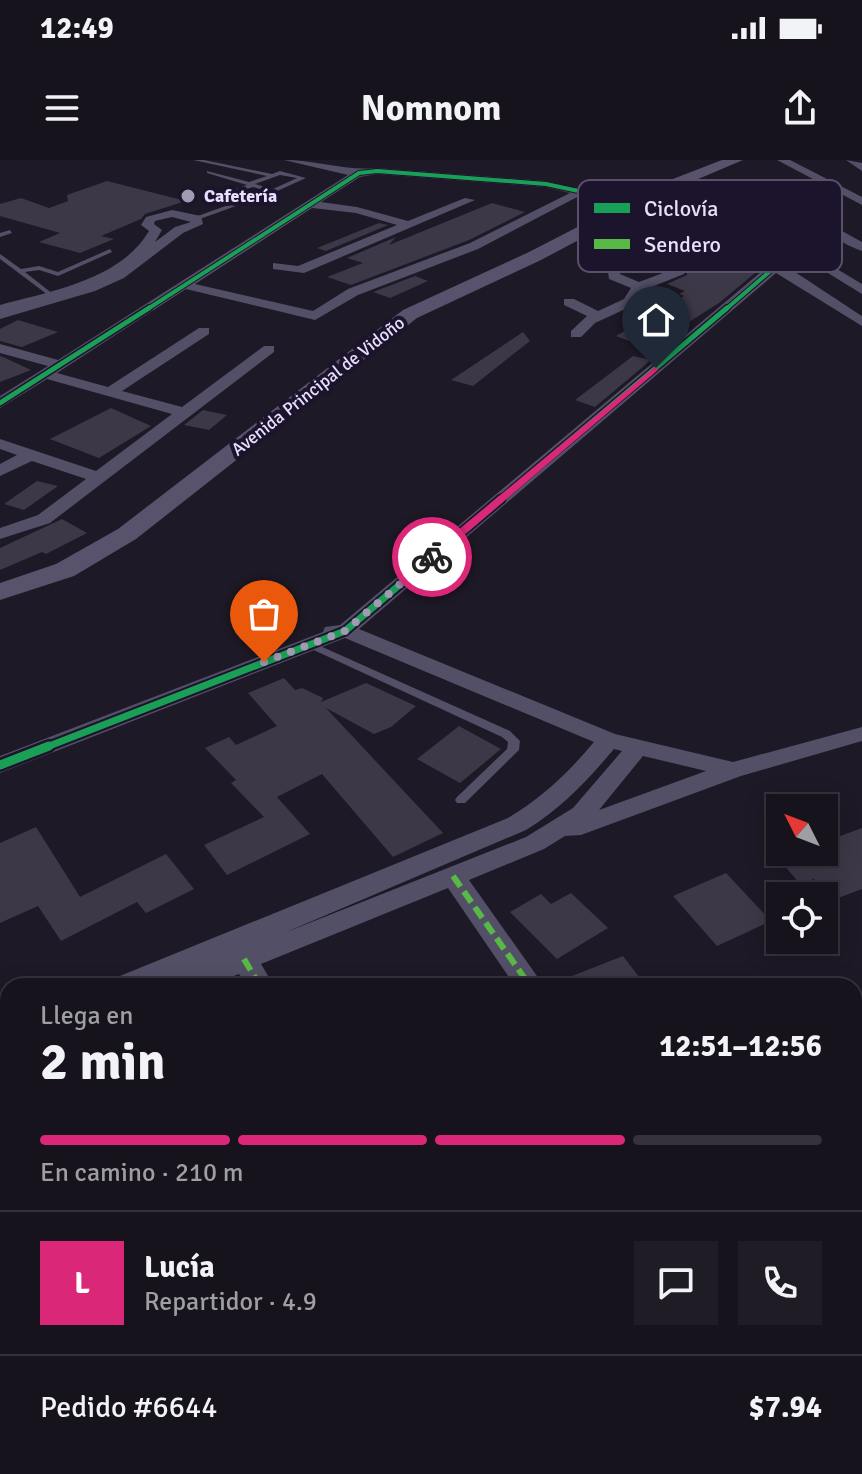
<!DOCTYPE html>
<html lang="es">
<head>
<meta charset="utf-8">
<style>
	body { margin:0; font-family:Signika,sans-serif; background:#1f1c25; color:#f1f3f6; height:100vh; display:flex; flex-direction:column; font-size:30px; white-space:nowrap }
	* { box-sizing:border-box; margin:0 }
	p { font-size:26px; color:#9e9ea3 }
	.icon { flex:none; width:44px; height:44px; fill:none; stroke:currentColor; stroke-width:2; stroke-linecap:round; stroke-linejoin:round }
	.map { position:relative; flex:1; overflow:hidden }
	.sheet { position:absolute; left:0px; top:818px; width:862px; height:496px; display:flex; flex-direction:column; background:#16131c; border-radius:24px 24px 0 0; box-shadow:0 4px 20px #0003,0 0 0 2px #35323b }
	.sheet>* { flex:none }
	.needle { width:52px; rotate:312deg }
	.tools { position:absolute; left:766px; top:634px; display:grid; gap:16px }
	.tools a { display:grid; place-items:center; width:72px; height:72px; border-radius:0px; background:#16131c; box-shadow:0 4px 20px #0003,0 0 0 2px #35323b; font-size:40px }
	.pin { position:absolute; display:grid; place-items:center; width:68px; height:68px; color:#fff; margin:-82px -34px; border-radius:50% 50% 50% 0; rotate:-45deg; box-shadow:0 0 8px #0007 }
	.pin .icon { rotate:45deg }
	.courier { position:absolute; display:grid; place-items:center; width:80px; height:80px; margin:-40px; border:6px solid #db2777; border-radius:50%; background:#fff; color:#222; box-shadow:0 2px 10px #0007 }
	.headline em { font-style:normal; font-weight:700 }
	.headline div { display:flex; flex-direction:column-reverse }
	.headline { display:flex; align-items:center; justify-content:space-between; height:136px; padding:0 40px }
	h1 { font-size:52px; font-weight:700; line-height:60px }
	.bar { display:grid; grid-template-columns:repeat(4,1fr); gap:12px 8px; align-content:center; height:96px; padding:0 40px }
	.bar i { height:10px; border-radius:6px; background:#35323b }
	.bar .current { background:#db2777 }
	.bar p { grid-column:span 4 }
	.line { display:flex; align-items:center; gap:20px; padding:0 40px; border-top:2px solid #35323b }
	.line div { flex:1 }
	.round { display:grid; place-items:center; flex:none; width:84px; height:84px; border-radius:0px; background:#1f1c25 }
	.status { display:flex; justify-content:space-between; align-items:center; height:56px; padding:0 40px; background:#16131c; direction:ltr }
	.status svg { height:22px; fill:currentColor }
	header { display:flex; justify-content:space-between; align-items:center; height:104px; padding:0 40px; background:#16131c; font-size:36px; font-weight:700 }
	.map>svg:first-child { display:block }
	.building { fill:#3d3847 }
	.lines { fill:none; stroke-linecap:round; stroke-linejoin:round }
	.lane { fill:#534f66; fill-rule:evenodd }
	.street { fill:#534f66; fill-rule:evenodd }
	.secondary { fill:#58526c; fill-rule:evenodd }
	.quiet { stroke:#58b947; stroke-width:6; stroke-dasharray:13 6; stroke-linecap:butt }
	.cycleway-far3-casing { stroke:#1c132c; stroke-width:6 }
	.cycleway-far2-casing { stroke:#1c132c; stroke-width:8 }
	.cycleway-far1-casing { stroke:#1c132c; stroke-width:11 }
	.cycleway-casing { stroke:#1c132c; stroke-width:14 }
	.cycleway-far3 { stroke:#1a9f57; stroke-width:4 }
	.cycleway-far2 { stroke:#1a9f57; stroke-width:5 }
	.cycleway-far1 { stroke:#1a9f57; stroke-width:7 }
	.cycleway { stroke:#1a9f57; stroke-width:9 }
	.route { fill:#db2777 }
	.done { stroke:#a19ab2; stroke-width:8; stroke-dasharray:0 14.4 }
	.poi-dot { fill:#a19ab2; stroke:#1c132c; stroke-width:3 }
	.labels { text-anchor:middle; stroke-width:8; stroke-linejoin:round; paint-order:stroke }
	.far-poi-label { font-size:18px; font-weight:bold; fill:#e8dffe; stroke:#1c132c; text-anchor:start }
	.far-street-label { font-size:18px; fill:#e8dffe; stroke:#1c132c }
	.key { fill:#1c132c; stroke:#59506b; stroke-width:2 }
	.key-label { font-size:22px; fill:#e8dffe }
</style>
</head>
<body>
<div class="status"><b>12:49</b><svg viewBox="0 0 49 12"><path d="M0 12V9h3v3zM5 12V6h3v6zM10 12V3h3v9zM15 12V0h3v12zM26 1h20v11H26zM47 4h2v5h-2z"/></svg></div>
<header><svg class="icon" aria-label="menu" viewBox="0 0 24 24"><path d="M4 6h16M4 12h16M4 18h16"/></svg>Nomnom<svg class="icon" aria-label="share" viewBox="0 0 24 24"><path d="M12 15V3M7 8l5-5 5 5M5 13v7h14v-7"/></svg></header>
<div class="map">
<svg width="862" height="1314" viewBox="0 0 862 1314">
	<rect width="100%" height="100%" fill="#1d1926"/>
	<!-- building -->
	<path class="building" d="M107,21l79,20 -41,13 -4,5 -40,17 13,3 -34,14 -41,-11 21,-9 -60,-17v-12l21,-6 28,10 19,-7 -1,-6z
		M492,43l33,9 -56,28 -118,45 -24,-8 36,-14 -16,-5 49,-21 -7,8z
		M379,63l9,2 -62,26 -9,-3z
		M731,96l24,17 -36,30 -43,27 4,2 -32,16 -32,-12 68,-40 -5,-2 6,-3 -18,-7 20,-9v-6l-5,-7z
		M415,116l13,5 -38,17 -17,-6z
		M18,160l40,12 -36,15 -22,-6v-12z
		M523,172l7,9 -57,45 -22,-6z
		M0,196l3,1 28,13 -31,12z
		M633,196l18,4 -56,47 -20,-7z
		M111,248l40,18 -52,32 -49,-19z
		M203,250l24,5 -18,15 -25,-5z
		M37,321l21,5 -34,24 -20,-6z
		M62,359l25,14 -41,21 -4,-2 -42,18v-22z
		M284,518l11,12 7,-2 21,10 -2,4 45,-19 50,23 -25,21 -17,7 -48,-26 117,125 -50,24 -71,-83 -45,23 33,37 -83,41 -23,-30 60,-28 -33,-34 5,-3 -31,-32 24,-11 7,8 41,-19 -29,-33z
		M459,566l42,23 -41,34 -43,-24z
		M36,667l44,70 86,-43 28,35 -48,24 -9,-11 -76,39 -23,-35 -38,17v-80z
		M862,668v61l-29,11 -19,-21 -14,5 -22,-26 17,-6h29v-10z
		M726,713l45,48 -54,25 -44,-50z
		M571,733l37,35 -51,31 -47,-47 31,-18 10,10z
		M623,796l23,30h-97v-1z"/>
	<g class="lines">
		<!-- lane -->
		<path class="lane" d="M193,0h11l68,14 8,-3 26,7 -31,14 -78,28 -2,-3 72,-26 -14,-4 -47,15v-2l41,-15 -40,-12v-2l42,11 18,-6zM280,15l17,3 -24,11 -18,-5z
			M10,70l2,3 -12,4v-4z
			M110,89l2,3 -54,24 -19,-6 -14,2 33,26 1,1 -3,2 -56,-42v-5l21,15 18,-3 19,6z
			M309,481l201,90 10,10 -1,9 -54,53h-8l-2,-3 2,-3 50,-48 1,-7 -6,-5 -197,-91v-4z"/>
		<!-- street -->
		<path class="street" d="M284,0c32,0 61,11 93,8l169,13 94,22 -6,3 -53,-11 -103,54 -120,46 -43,25 -129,-31 -129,84 51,14 91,-59h10v6l-87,57 60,16 82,-61h10v6l-224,171 -50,16v-11l38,-13 48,-36 -54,-18 -32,15v-12l17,-9 -17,-6v-10l96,32 76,-57 -125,-35 -47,29v-12l48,-30 -48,-13v-9l58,16 290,-185zM377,14l169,13 24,6 -100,50 -122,46 -35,22 -118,-27 117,-76 44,5 41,12 -99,41 -25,-3v6l31,4 171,-73 -10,-2 -57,23 -51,-14 -36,-5 39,-25z
			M777,0h13l72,37v8z
			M846,0l16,3v8z
			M646,34c32,-3 180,99 216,122v10l-86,-53 -417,356 256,105 118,28 129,-35v14l-121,35 -160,59 -16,1 -21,13 -75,31 75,106h-29l-67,-98 -187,76 13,22h-28l-7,-12 -31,12h-43l3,-6 -14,6h-43l4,-8 393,-160c35,-21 60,-45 86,-76l-249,-104 -345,135v-17l323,-124 2,-5 15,-2 427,-358 -51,-32 -31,15 -10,8 10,13 -1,3 -40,16 -10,15 -39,18 -14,14h-10v-6l16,-15 -23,-11v-6h10l24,12 26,-12 7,-11 -22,-9 -2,-14 20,-10 38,-1 12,-10 31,-15 -27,-17 -35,-14zM665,102l6,8 -32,12 -19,-8 -1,-5 11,-6zM614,589l8,2 -49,57 -47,29 -242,96 242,-103c36,-22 61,-49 88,-81zM643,596l63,15 -107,39z
			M768,41l36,9 58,32v9c-41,-15 -71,-54 -120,-39l120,72v10l-135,-83 24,-9z
			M172,50l29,6 2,8 -20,9 -59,45 -29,13 -95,28v-14c51,-14 120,-25 149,-74l-8,-6 5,-8zM172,57l19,5 -16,5 -20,15 7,-12 -8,-6 1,-3z
			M8,861v51l-8,2v-50z"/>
		<!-- secondary -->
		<path class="secondary" d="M722,0h21l-66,28 -136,72 -124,58 -281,221 -62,37 -74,24v-17l56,-19 62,-35 285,-219 126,-58 136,-70z"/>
		<!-- quiet -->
		<path class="quiet" d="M453,716l77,110
			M244,799l16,27"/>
		<defs>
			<path id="cycleway-far3" d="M146,150l213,-137 18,-2 169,13 88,19
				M725,150l50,-43"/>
			<path id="cycleway-far2" d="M0,243l149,-95
				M498,341l229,-193"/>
			<path id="cycleway-far1" d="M44,588l301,-117 156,-132"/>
			<path id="cycleway" d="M0,605l49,-19"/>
		</defs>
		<!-- cycleway-far3 casing -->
		<use href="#cycleway-far3" class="cycleway-far3-casing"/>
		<!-- cycleway-far2 casing -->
		<use href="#cycleway-far2" class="cycleway-far2-casing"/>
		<!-- cycleway-far1 casing -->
		<use href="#cycleway-far1" class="cycleway-far1-casing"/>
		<!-- cycleway casing -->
		<use href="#cycleway" class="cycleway-casing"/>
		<!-- cycleway-far3 -->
		<use href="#cycleway-far3" class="cycleway-far3"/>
		<!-- cycleway-far2 -->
		<use href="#cycleway-far2" class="cycleway-far2"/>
		<!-- cycleway-far1 -->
		<use href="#cycleway-far1" class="cycleway-far1"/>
		<!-- cycleway -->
		<use href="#cycleway" class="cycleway"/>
	</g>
	<!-- route -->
	<path class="route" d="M656,206l2,4 -223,190h-7v-5z"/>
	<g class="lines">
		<!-- done -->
		<path class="done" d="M264,502l81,-31 87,-74"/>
	</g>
	<!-- markers -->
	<circle class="poi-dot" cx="188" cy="36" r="8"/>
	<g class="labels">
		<!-- far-poi labels -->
		<g class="far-poi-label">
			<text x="204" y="42">Cafetería</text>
		</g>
		<!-- far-street labels -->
		<g class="far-street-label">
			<text transform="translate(318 226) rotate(-38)" y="6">Avenida Principal de Vidoño</text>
		</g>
	</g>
	<!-- legend -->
	<rect x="578" y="20" width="264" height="92" rx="12" class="key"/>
	<rect x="594" y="43" width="36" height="10" fill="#1a9f57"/>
	<rect x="594" y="79" width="36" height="10" fill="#58b947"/>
	<g class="key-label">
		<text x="644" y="56">Ciclovía</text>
		<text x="644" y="92">Sendero</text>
	</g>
</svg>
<div class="tools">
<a><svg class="needle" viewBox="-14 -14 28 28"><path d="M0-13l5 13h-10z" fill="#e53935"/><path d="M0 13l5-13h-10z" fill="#9e9ea3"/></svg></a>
<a><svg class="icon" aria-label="locate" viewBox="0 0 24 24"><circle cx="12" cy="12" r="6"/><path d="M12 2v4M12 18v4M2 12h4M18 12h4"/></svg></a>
</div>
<div class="pin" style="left:264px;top:502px;background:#ea580c"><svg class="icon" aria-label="bag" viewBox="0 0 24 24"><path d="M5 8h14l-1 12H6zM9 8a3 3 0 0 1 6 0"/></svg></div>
<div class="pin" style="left:656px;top:208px;background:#1f2937"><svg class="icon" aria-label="home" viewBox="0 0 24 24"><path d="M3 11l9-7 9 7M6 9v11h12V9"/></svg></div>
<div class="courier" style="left:432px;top:397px"><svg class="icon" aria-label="bike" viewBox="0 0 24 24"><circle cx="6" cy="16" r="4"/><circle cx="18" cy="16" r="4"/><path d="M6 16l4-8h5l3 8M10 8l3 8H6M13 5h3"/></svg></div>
<section class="sheet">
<div class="headline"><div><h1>2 min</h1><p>Llega en</p></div><em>12:51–12:56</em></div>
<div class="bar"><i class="current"></i><i class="current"></i><i class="current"></i><i></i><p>En camino · 210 m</p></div>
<div class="line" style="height:144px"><b class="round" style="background:#db2777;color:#fff">L</b><div><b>Lucía</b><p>Repartidor · 4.9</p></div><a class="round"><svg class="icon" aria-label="chat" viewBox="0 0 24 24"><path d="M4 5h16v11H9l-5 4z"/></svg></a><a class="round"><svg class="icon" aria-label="phone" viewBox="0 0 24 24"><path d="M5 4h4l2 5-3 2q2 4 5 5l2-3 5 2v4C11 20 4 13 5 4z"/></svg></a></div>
<div class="line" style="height:104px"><div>Pedido #6644</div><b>$7.94</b></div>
</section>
</div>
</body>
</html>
